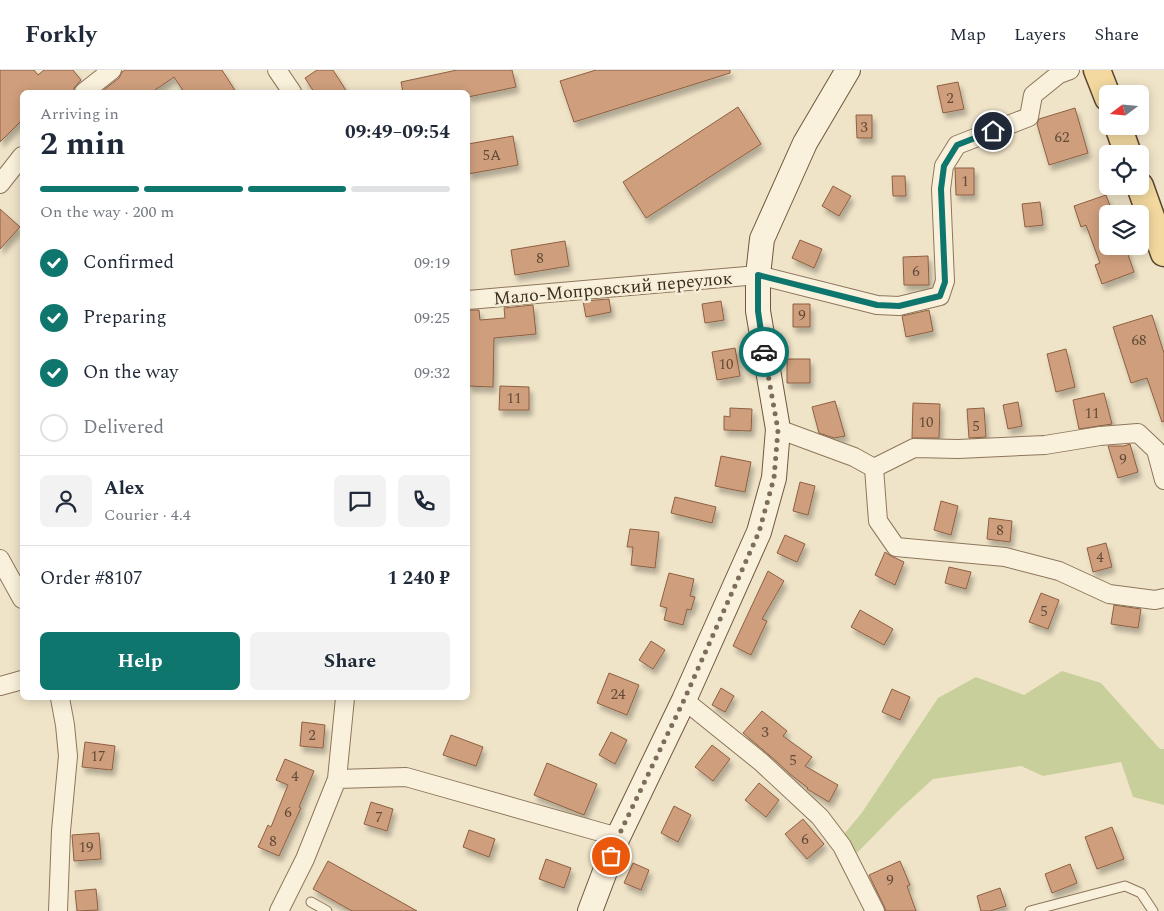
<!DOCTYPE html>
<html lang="en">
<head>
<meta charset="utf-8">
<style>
	body { margin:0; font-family:Spectral,serif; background:#f2f2f3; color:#1f2937; height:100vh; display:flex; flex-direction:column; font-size:19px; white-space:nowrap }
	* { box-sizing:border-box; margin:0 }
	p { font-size:16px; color:#747a83 }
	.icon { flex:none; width:28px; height:28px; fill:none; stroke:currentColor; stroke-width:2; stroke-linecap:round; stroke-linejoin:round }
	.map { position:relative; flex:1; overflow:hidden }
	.side { position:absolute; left:20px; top:20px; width:450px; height:610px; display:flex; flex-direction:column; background:#fff; border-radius:8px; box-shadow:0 2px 12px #0003 }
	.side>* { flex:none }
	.needle { width:32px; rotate:254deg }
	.fabs { position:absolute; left:1099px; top:15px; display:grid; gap:10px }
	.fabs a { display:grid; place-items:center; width:50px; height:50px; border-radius:8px; background:#fff; box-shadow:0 2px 12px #0003; font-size:25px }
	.pin { position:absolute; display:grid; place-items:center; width:42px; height:42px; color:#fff; margin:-21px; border:2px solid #fff; border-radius:50%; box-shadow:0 1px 5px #0007 }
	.courier { position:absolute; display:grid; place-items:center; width:50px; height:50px; margin:-25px; border:4px solid #0f766e; border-radius:50%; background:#fff; color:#222; box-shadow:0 1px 6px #0007 }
	.summary em { font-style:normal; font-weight:700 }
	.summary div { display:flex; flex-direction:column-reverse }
	.summary { display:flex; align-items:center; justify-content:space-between; height:85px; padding:0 20px }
	h1 { font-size:32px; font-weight:700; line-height:38px }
	.bar { display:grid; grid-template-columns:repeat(4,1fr); gap:8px 5px; align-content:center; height:60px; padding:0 20px }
	.bar i { height:6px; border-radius:4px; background:#e0e1e3 }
	.bar .on { background:#0f766e }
	.bar p { grid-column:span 4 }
	.line { display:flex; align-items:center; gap:12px; padding:0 20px; border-top:1px solid #e0e1e3 }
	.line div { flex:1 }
	.round { display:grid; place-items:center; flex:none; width:52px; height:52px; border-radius:8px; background:#f2f2f3 }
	ol { padding:0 20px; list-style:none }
	li { display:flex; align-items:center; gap:15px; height:55px }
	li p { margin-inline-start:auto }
	li .icon { padding:5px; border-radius:50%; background:#0f766e; color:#fff; stroke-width:4 }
	li:last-child { color:#747a83 }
	li i { width:28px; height:28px; border:2px solid #e0e1e3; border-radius:50% }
	.primary-button { display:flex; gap:10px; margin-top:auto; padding:10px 20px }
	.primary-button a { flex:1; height:58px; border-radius:8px; background:#0f766e; color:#fff; font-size:20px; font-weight:700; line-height:58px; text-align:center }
	.primary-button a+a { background:#f2f2f3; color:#1f2937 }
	header { display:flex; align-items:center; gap:30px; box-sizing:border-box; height:70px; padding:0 25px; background:#fff; border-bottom:1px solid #e0e1e3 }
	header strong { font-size:24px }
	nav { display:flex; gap:28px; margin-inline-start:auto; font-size:18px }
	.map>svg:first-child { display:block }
	.green { fill:#c9cf9b }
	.building { fill:#cf9f7d; stroke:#8d5f41; filter:url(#shadow) }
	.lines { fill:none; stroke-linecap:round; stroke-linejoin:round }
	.lane-casing { stroke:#8d765c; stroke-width:11 }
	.street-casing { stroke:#8d765c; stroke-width:20 }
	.secondary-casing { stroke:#6f573f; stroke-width:26 }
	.primary-casing { stroke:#5b4430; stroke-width:29 }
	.lane { stroke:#faf1dc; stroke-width:9 }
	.street { stroke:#faf1dc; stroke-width:18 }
	.secondary { stroke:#faf1dc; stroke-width:24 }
	.primary { stroke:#f3d9a0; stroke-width:26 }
	.done { stroke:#7c6e5b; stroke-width:5; stroke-dasharray:0 9 }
	.route { stroke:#0f766e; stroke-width:6 }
	.labels { text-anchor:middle; stroke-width:5; stroke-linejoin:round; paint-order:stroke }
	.number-label { font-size:15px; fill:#624a37 }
	.street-label { font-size:18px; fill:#3d2e20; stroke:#f7eed8 }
</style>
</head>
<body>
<header>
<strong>Forkly</strong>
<nav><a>Map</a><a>Layers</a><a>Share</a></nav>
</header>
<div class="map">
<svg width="1164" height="841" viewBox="0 0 1164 841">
	<defs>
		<filter id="shadow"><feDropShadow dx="3" dy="5.5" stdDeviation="2.5" flood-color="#0004"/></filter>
	</defs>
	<rect width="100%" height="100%" fill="#f0e4c8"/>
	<!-- green -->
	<path class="green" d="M1062,601l39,12 59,66h4v56l-31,-8 -12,-35 -78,14 -22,-10 -88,13 -35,32 -41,42 -13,-19 17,-20 77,-116 38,-21 48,18z"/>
	<!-- building -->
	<path class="building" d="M0,0h34l4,5 6,-5h29l8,10 -7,8v4h-52v28l-22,22z
		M125,0h97l14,22h-52l-10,-15 -22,15h-51l18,-14 3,-6z
		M317,0h16l14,22h-33l-9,-14z
		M457,0h55l4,17 -48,10v-5h-65l-2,-10z
		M596,0h134v3l-156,49 -14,-41z
		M958,12l6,27 -21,4 -6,-27z
		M738,37l23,37 -115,74 -23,-36z
		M1075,38l13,45 -39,12 -12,-41 2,-5z
		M856,45h16v23h-15z
		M513,66l5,29 -50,9v-30z
		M955,98h19v27h-18z
		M892,106h13l1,20h-13z
		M833,116l18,10 -12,20 -17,-10z
		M1106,125l7,19h-5v32h17l9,26 -32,12 -7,-19 5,-2 -14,-38 -5,2 -7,-21z
		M1040,132l3,23 -18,2 -3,-23z
		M0,139l20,18 -20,22z
		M800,170l22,9 -8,19 -22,-10z
		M565,171l4,25 -54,9 -4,-25z
		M928,186l1,29h-25l-1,-28z
		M609,229l2,13 -25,5 -3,-16z
		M721,231l3,19 -19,3 -3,-19z
		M793,234h17v23h-17z
		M533,235l3,29 -42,4 -1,49 -25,-1v-76h11l1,10 25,-2 -1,-10z
		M929,240l4,21 -27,6 -4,-21z
		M1152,245l12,38v68l-2,1 -15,-44 -16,5 -18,-56z
		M735,278l5,28 -23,4 -5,-28z
		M1066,279l9,38 -19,5 -9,-38z
		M787,289h23v24h-23z
		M500,316l29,1v23h-30z
		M1104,323l8,31 -33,5 -6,-29z
		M835,331l10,35 -11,2 -15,-5 -7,-26z
		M1018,332l4,24 -14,3 -5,-24z
		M913,333l27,1 -1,34h-27z
		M730,338l22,1 -1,22 -27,-1v-14l6,1z
		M984,338l2,29 -17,1 -2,-29z
		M1130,374l8,28 -20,6 -10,-32h16z
		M721,386l30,6 -6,30 -30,-6z
		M800,412l15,4 -7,29 -15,-4z
		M675,427l41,10 -4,16 -41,-10z
		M941,431l17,5 -7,29 -17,-5z
		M989,448l23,3 -2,21 -23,-3z
		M630,459l29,3 -4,36 -24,-3 2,-18h-6z
		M785,465l20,9 -8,18 -20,-9z
		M1106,473l6,24 -19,5 -6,-24z
		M885,482l6,4 13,6 -9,23 -20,-10z
		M949,497l22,5 -5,17 -21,-6z
		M768,501l16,10 -22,38 5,2 -16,34 -18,-9z
		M669,503l25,6 -4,17 5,1 -4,13 -4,-1 -4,16 -19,-5 3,-12 -7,-2z
		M1041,523l18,7 -11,29 -19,-7z
		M1114,535l27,4 -3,19 -27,-4z
		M860,540l33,19 -9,16 -33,-18z
		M651,571l14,9 -12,19 -14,-9z
		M609,603l30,12 -12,30 -30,-12z
		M721,618l13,8 -9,16 -13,-7z
		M892,619l18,8 -10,23 -18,-8z
		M762,641l25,20 -4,5 29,21 -7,9 33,19 -9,17 -22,-13 1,-1 -18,-14 -15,-14 -32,-27z
		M302,652l23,3 -2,23 -23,-2z
		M611,662l16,8 -12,24 -16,-9z
		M451,665l32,12 -7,19 -33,-11z
		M85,672l30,4 -3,24 -30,-3z
		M712,675l18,14 -17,22 -18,-14z
		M285,689l29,12 -15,36 2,1 -22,48 -21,-9 10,-22 3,2 17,-42 -12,-5z
		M547,693l50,21 -13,31 -50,-20z
		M759,713l20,17 -13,17 -21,-17z
		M371,732l22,7 -6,22 -23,-7z
		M674,736l17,9 -13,27 -17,-9z
		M803,749l21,25 -17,15 -22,-25z
		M1112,757l12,32 -27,10 -12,-32z
		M469,760l26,9 -6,18 -26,-10z
		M99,763l2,26 -27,2 -2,-26z
		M546,789l25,9 -7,20 -25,-9z
		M328,791l89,50h-65l-39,-22z
		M900,791l10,24 -3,1 9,25h-30l-2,-5 -15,-31z
		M633,793l16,7 -8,20 -17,-7z
		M1070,794l7,19 -25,10 -7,-19z
		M1000,818l6,18 -16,5h-9l-4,-15z
		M96,819l2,21 -21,1 -2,-20z"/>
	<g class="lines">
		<defs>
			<path id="lane" d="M311,832l16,9
				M1030,841l95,-25 16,7 12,18"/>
			<path id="street" d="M277,0l15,22
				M84,22l28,-22
				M0,114l22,-28
				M468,230l290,-25 119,30 22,1 41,-10 5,-15 -4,-92 3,-23 13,-21 72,-28 4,-22 26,-21 11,-4
				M778,359l76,28 20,11 4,53 18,26 109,10 54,14 50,23 46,6 9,-2
				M874,398l40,-20 44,1 87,-4 55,-9 38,-3 18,17 8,30
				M0,489l22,40
				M0,616l22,-6
				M684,630l77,62 59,55 22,29 33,65
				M337,709l69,-2 212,60
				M58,841l3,-80 7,-75 -3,-31 -5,-27
				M279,841l26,-52 32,-80 8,-81"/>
			<path id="secondary" d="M590,841l28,-74 66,-137 75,-168 15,-54 4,-49 -20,-118v-36l4,-36 43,-96 43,-73"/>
			<path id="primary" d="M1097,0l11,28
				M1118,56l10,28
				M1140,116l24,67"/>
		</defs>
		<!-- lane casing -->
		<use href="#lane" class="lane-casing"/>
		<!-- street casing -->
		<use href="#street" class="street-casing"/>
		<!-- secondary casing -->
		<use href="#secondary" class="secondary-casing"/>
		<!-- primary casing -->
		<use href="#primary" class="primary-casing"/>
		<!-- lane -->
		<use href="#lane" class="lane"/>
		<!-- street -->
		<use href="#street" class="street"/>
		<!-- secondary -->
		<use href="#secondary" class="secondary"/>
		<!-- primary -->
		<use href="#primary" class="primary"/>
	</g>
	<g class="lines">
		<!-- done -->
		<path class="done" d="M611,786l7,-19 66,-137 75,-168 15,-54 4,-48 -14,-78"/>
		<!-- route -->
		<path class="route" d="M764,282l-6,-41v-36l119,30 22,1 41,-10 5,-14 -4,-93 3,-23 13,-21 36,-14"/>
	</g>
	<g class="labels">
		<!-- number labels -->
		<g class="number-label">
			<text x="950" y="33">2</text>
			<text x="864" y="62">3</text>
			<text x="1062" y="72">62</text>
			<text x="492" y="90">5А</text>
			<text x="965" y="116">1</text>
			<text x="540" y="193">8</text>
			<text x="916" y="206">6</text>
			<text x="802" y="250">9</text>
			<text x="1139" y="275">68</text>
			<text x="726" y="299">10</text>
			<text x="514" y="333">11</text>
			<text x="1092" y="348">11</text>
			<text x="926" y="357">10</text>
			<text x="976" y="361">5</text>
			<text x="1123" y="394">9</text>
			<text x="1000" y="465">8</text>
			<text x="1100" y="492">4</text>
			<text x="1044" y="546">5</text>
			<text x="618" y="629">24</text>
			<text x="765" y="667">3</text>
			<text x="312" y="670">2</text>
			<text x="98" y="691">17</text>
			<text x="793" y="695">5</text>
			<text x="295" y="711">4</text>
			<text x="288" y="747">6</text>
			<text x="379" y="752">7</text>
			<text x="805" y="774">6</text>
			<text x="273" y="776">8</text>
			<text x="86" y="782">19</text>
			<text x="890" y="815">9</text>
		</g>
		<!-- street labels -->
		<g class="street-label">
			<text transform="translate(613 218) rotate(-5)" y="6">Мало-Мопровский переулок</text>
		</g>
	</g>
</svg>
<div class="fabs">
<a><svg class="needle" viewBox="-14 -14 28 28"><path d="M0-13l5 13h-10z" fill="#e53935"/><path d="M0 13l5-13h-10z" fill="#747a83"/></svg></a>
<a><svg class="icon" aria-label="locate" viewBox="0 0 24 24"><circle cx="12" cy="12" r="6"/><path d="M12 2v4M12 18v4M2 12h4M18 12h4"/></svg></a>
<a><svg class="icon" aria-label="layers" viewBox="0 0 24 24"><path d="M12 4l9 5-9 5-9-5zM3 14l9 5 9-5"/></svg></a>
</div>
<div class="pin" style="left:611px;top:786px;background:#ea580c"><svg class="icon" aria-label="bag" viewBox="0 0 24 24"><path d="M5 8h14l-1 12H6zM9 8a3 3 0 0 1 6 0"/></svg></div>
<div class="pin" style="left:993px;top:61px;background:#1f2937"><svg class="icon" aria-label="home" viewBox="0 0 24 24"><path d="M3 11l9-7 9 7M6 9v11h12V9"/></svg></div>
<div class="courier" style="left:764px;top:282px"><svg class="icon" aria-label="car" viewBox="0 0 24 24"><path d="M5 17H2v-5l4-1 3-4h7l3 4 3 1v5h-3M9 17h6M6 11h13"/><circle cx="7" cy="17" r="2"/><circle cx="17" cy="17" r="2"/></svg></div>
<section class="side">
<div class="summary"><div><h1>2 min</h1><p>Arriving in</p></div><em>09:49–09:54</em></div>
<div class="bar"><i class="on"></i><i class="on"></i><i class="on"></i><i></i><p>On the way · 200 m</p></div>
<ol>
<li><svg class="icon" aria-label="check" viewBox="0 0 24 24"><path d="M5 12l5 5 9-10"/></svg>Confirmed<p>09:19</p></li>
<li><svg class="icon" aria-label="check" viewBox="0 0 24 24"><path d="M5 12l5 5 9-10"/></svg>Preparing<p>09:25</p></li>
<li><svg class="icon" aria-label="check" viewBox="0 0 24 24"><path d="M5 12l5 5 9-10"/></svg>On the way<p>09:32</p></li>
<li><i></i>Delivered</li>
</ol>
<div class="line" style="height:90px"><a class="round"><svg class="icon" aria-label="person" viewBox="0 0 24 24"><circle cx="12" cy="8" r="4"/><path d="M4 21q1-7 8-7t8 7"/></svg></a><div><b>Alex</b><p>Courier · 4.4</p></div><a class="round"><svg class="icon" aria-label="chat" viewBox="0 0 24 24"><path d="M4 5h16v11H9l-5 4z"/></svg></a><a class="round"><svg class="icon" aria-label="phone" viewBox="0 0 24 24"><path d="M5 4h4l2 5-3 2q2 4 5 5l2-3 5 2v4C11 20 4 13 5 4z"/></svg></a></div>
<div class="line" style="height:65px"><div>Order #8107</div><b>1 240 ₽</b></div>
<div class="primary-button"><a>Help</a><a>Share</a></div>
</section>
</div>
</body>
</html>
